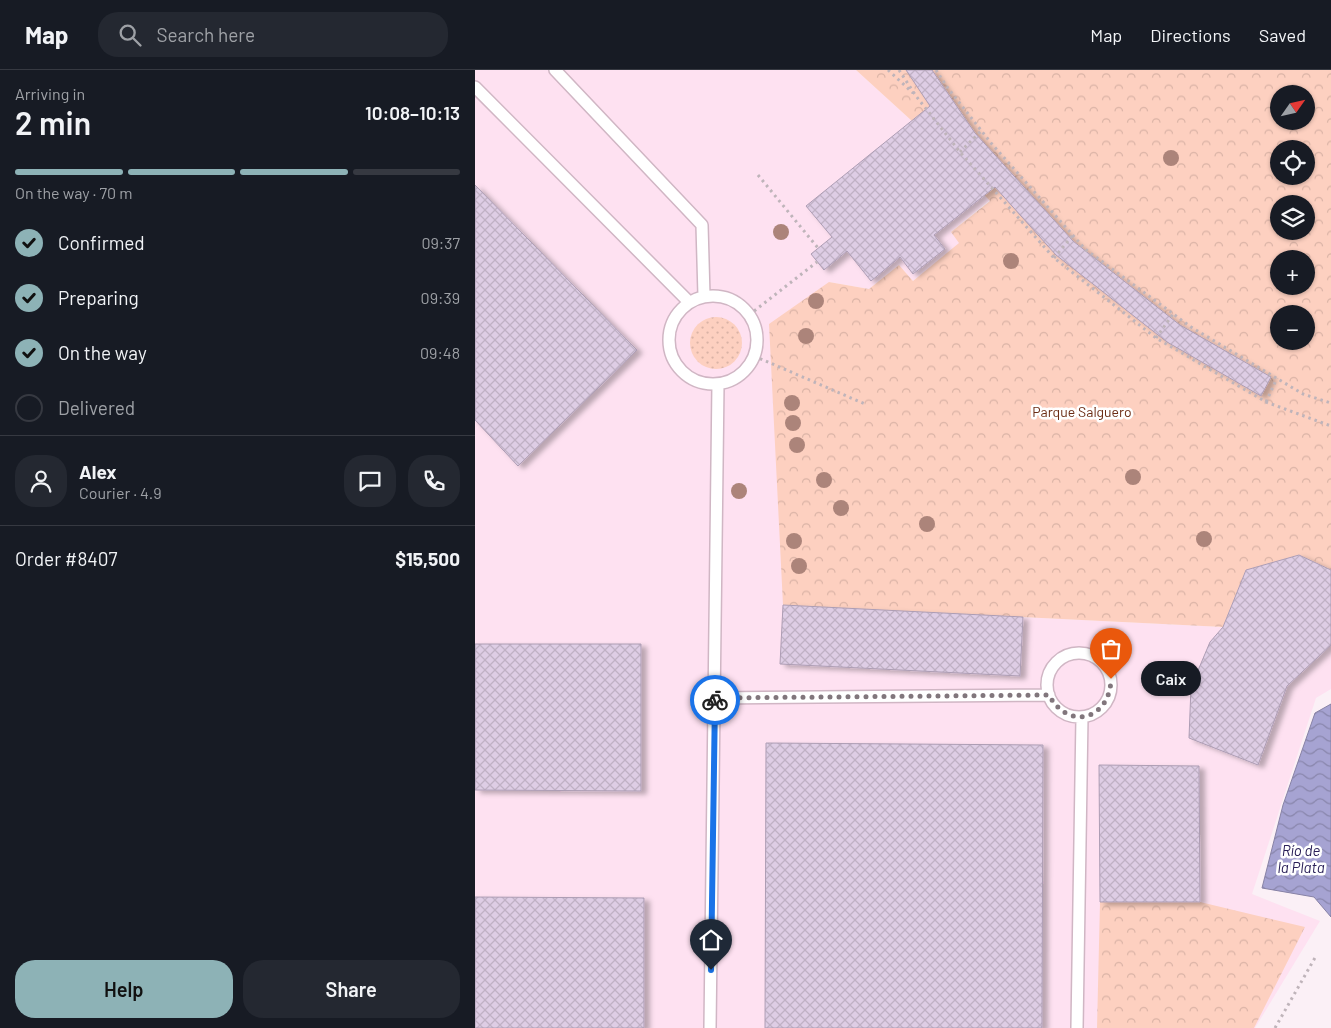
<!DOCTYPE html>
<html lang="en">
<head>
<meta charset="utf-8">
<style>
	body { margin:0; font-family:Barlow,sans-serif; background:#242831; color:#f1f3f6; height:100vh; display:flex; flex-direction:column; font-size:19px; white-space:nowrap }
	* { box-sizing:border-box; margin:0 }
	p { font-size:16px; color:#9ea1a6 }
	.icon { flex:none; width:28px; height:28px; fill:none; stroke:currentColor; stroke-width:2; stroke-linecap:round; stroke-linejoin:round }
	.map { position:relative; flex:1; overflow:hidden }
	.sheet { display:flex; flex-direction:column; background:#171b24; width:475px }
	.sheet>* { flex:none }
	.needle { width:32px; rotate:56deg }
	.fabs { position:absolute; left:795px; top:15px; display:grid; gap:10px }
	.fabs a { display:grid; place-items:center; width:45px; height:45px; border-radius:50%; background:#171b24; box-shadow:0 1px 4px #0004; font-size:25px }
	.pin { position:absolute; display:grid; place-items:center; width:42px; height:42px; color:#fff; margin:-51px -21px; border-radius:50% 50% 50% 0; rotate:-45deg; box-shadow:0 0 5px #0007 }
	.pin .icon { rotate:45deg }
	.courier { position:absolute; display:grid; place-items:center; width:50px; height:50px; margin:-25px; border:4px solid #1a73e8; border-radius:50%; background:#fff; color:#222; box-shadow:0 1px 6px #0007 }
	.bubble { position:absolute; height:35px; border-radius:18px; background:#171b24; box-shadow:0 1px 4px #0004; font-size:16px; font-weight:600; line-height:35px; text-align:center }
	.overview em { font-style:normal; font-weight:600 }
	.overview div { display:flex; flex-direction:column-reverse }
	.overview { display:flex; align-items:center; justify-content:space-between; height:85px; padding:0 15px }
	h1 { font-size:32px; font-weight:600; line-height:38px }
	.bar { display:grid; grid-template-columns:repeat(4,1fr); gap:8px 5px; align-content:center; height:60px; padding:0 15px }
	.bar i { height:6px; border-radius:4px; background:#363941 }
	.bar .current { background:#8db2b6 }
	.bar p { grid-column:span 4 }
	.line { display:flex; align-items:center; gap:12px; padding:0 15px; border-top:1px solid #363941 }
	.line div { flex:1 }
	.round { display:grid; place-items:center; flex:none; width:52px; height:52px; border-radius:20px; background:#242831 }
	ol { padding:0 15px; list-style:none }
	li { display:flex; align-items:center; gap:15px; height:55px }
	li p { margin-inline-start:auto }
	li .icon { padding:5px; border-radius:50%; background:#8db2b6; color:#111; stroke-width:4 }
	li:last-child { color:#9ea1a6 }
	li i { width:28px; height:28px; border:2px solid #363941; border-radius:50% }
	.cta { display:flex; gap:10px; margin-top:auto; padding:10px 15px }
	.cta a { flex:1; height:58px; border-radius:20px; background:#8db2b6; color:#111; font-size:20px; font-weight:600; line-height:58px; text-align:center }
	.cta a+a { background:#242831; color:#f1f3f6 }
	header { display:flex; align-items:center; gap:30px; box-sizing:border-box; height:70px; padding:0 25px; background:#171b24; border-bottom:1px solid #363941 }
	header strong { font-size:24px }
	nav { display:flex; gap:28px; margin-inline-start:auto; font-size:18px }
	.search { width:350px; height:45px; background:#242831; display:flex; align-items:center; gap:12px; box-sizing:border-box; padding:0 18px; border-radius:20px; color:#9ea1a6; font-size:19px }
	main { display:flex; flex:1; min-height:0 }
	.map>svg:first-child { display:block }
	.built { fill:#fee1f1 }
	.grass { fill:url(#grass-dots) }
	.park { fill:url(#park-crowns); fill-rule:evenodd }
	.water { fill:url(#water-waves); stroke:#8782a5 }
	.building { fill:url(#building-cross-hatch); stroke:#ad9db4; filter:url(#shadow) }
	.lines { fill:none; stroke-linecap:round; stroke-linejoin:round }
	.lane-casing { stroke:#d0b6c4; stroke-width:14 }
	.path { stroke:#bfb4ba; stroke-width:3; stroke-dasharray:2.5 4; stroke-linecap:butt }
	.lane { stroke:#fff; stroke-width:11 }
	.tree { fill:#ac847a }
	.done { stroke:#81767c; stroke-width:5; stroke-dasharray:0 9 }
	.route { stroke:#1a73e8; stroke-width:6 }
	.labels { text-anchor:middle; stroke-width:5; stroke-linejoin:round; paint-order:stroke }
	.park-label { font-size:14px; fill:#6b2c14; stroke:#fff }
	.water-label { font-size:15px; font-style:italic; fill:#2a2058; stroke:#fff }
</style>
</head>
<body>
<header>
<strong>Map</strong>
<div class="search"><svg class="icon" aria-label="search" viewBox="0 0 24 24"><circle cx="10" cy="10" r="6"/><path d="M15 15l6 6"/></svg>Search here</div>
<nav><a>Map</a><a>Directions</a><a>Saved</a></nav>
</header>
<main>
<section class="sheet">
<div class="overview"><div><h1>2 min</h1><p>Arriving in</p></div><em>10:08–10:13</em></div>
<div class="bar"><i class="current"></i><i class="current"></i><i class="current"></i><i></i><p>On the way · 70 m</p></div>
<ol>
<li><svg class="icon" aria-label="check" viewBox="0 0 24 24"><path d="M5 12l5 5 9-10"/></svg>Confirmed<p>09:37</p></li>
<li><svg class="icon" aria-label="check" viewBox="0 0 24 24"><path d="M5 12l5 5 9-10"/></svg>Preparing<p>09:39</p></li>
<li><svg class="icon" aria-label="check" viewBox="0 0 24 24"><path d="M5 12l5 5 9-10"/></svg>On the way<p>09:48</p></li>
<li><i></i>Delivered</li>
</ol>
<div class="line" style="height:90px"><a class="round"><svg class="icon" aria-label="person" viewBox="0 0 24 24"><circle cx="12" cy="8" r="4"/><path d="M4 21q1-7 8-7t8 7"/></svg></a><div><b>Alex</b><p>Courier · 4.9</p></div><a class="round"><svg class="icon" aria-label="chat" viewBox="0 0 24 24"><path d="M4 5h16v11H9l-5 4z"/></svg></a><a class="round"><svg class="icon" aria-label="phone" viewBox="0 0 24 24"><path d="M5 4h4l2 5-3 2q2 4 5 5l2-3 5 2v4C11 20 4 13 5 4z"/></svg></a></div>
<div class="line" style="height:65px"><div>Order #8407</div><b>$15,500</b></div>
<div class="cta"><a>Help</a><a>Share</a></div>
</section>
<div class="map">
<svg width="856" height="958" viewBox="0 0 856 958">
	<defs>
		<pattern id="grass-dots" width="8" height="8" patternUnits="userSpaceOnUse" patternTransform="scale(1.25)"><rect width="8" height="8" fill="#fdd0c0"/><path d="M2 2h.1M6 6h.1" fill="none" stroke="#dab3a6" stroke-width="1.8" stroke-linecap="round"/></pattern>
		<pattern id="park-crowns" width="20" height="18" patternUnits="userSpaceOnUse" patternTransform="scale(1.25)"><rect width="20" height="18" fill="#fdd0c0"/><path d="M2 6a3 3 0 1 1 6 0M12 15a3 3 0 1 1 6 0" fill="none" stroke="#dab3a6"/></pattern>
		<pattern id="water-waves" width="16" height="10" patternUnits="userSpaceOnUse" patternTransform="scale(1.25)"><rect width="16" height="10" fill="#a6a3d2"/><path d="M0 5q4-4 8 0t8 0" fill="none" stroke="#8986ac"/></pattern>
		<pattern id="building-cross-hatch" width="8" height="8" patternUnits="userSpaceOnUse" patternTransform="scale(1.25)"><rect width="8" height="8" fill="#decde5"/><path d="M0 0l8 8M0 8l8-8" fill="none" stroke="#c0b1c5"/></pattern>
		<filter id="shadow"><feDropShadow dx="5.5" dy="3" stdDeviation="2.5" flood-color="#0004"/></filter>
	</defs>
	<rect width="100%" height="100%" fill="#fbf0f6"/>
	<!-- built -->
	<path class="built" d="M0,0h381l79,72 55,58 -39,32 9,11 -47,38 -14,-16 -30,24 -40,-7 -46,323 440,22 23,-57 53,-15 32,15v119l-15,9 -64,196 68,27 -65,107h-780z"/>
	<!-- grass -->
	<path class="grass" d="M215 273a26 26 0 1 1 52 0a26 26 0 1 1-52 0Z"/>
	<!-- park -->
	<path class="park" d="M381,0h475v500l-32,-15 -53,15 -23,57 -440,-22 -14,-281 60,-42 40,7 30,-24 14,16 46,-38 -8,-11 39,-31 -55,-59zM804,24h27v27h-27zM804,79h27v27h-27zM804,134h27v27h-27zM804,189h27v27h-27zM804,244h27v27h-27z
		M625,832h100l105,25 -51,101h-157z"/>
	<!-- water -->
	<path class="water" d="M856,634v213l-17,-20 -52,-9 21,-83 32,-92z"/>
	<!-- building -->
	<path class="building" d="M431,0h26l43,63 98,108 107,84 91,52 -10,19 -94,-54 -111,-87 -61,-68 -61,48 11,14 -32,25 -13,-17 -29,24 -24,-30 -23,19 -13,-16 21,-17 -26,-31 124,-100z
		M0,115l162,165 -119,116 -43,-46z
		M824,485l32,15v75l-44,41 -29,79 -69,-27 2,-51 19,-45 13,-15 23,-57z
		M308,535l240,12 -3,59 -240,-12z
		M0,574h166v147l-166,-1z
		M291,673l277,2 -1,283h-277z
		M624,695l100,1 1,136h-100z
		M0,827l169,1v130h-169z"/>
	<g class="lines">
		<defs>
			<path id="lane" d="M80,0l147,155 2,71
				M0,17l214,215
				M194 270a44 44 0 1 1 88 0a44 44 0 1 1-88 0Z
				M572 615a32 32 0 1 1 64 0a32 32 0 1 1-64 0Z
				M241,628l333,-3
				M235,958l8,-644
				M602,958l5,-311"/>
		</defs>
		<!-- lane casing -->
		<use href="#lane" class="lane-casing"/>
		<!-- path -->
		<path class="path" d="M413,0l25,23
			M424,0l17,26 44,56 94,106 102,80 110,64 65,24
			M461,0l11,17 44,56 94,106 106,78 112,67 28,9
			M485,82l21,-21
			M283,105l60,73
			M579,188l19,-23
			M274,245l68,-53
			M681,268l17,-24
			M279,286l111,48
			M791,332l11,-24
			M800,958l41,-72"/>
		<!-- lane -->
		<use href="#lane" class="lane"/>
	</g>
	<!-- trees -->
	<g class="tree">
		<circle cx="696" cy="88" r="8"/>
		<circle cx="306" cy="162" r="8"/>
		<circle cx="536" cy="191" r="8"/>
		<circle cx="341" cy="231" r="8"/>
		<circle cx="331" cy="266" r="8"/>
		<circle cx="317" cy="333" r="8"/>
		<circle cx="318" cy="353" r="8"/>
		<circle cx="322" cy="375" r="8"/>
		<circle cx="658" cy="407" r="8"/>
		<circle cx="349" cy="410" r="8"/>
		<circle cx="264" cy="421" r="8"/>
		<circle cx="366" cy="438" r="8"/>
		<circle cx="452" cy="454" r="8"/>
		<circle cx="729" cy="469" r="8"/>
		<circle cx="319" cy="471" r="8"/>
		<circle cx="324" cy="496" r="8"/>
	</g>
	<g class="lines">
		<!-- done -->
		<path class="done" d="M240,630v-2l334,-3c19,36 61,25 62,-16"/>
		<!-- route -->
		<path class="route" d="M236,900l4,-270"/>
	</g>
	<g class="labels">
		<!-- park labels -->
		<g class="park-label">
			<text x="607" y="347">Parque Salguero</text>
		</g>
		<!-- water labels -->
		<g class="water-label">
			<text x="826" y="786">Río de<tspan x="826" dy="17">la Plata</tspan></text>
		</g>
	</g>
</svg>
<div class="fabs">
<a><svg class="needle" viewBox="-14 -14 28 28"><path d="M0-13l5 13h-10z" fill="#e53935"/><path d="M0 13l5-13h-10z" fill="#9ea1a6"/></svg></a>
<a><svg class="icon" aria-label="locate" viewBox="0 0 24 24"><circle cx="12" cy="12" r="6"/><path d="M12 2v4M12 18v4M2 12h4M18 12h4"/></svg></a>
<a><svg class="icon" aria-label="layers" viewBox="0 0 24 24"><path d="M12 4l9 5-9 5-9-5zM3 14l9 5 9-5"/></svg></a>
<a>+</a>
<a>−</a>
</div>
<div class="pin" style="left:636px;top:609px;background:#ea580c"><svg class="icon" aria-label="bag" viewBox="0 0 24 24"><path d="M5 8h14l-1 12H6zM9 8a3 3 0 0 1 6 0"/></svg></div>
<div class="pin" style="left:236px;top:900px;background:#1f2937"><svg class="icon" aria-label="home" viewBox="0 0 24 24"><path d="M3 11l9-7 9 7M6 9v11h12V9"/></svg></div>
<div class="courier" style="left:240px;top:630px"><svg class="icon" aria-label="bike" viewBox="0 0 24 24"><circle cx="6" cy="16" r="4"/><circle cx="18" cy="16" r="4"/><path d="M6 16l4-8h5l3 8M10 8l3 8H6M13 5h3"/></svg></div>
<div class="bubble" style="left:666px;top:591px;width:60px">Caix</div>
</div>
</main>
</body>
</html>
